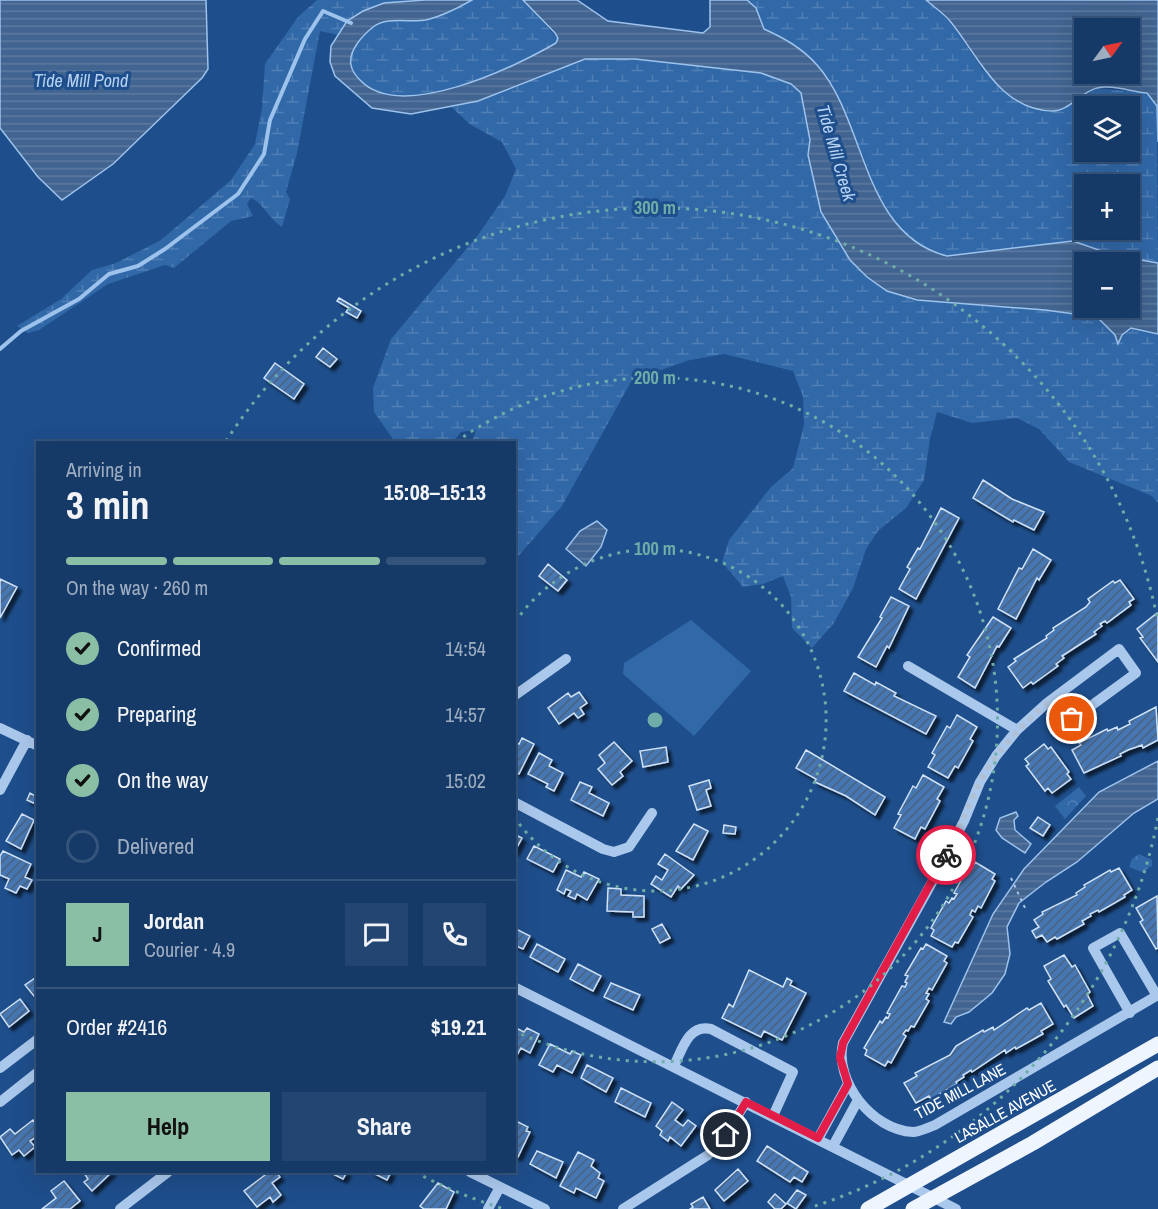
<!DOCTYPE html>
<html lang="en">
<head>
<meta charset="utf-8">
<style>
	body { margin:0; font-family:"Archivo Narrow",sans-serif; background:#234571; color:#f1f3f6; height:100vh; display:flex; flex-direction:column; font-size:22px; white-space:nowrap }
	* { box-sizing:border-box; margin:0 }
	p { font-size:20px; color:#9eadc0 }
	.icon { flex:none; width:33px; height:33px; fill:none; stroke:currentColor; stroke-width:2; stroke-linecap:round; stroke-linejoin:round }
	.map { position:relative; flex:1; overflow:hidden }
	.details { position:absolute; left:36px; top:441px; width:480px; height:732px; display:flex; flex-direction:column; background:#163a68; border-radius:0px; box-shadow:0 6px 24px #0002,0 0 0 2px #35547c }
	.details>* { flex:none }
	.needle { width:39px; rotate:57deg }
	.fabs { position:absolute; left:1074px; top:18px; display:grid; gap:12px }
	.fabs a { display:grid; place-items:center; width:66px; height:66px; border-radius:0px; background:#163a68; box-shadow:0 6px 24px #0002,0 0 0 2px #35547c; font-size:30px }
	.pin { position:absolute; display:grid; place-items:center; width:51px; height:51px; color:#fff; margin:-26px; border:3px solid #fff; border-radius:50%; box-shadow:0 2px 6px #0007 }
	.courier { position:absolute; display:grid; place-items:center; width:60px; height:60px; margin:-30px; border:4px solid #e11d48; border-radius:50%; background:#fff; color:#222; box-shadow:0 2px 8px #0007 }
	.head em { font-style:normal; font-weight:700 }
	.head div { display:flex; flex-direction:column-reverse }
	.head { display:flex; align-items:center; justify-content:space-between; height:102px; padding:0 30px }
	h1 { font-size:39px; font-weight:700; line-height:45px }
	.bar { display:grid; grid-template-columns:repeat(4,1fr); gap:9px 6px; align-content:center; height:72px; padding:0 30px }
	.bar i { height:8px; border-radius:4px; background:#35547c }
	.bar .active { background:#8abfa5 }
	.bar p { grid-column:span 4 }
	.line { display:flex; align-items:center; gap:15px; padding:0 30px; border-top:2px solid #35547c }
	.line div { flex:1 }
	.round { display:grid; place-items:center; flex:none; width:63px; height:63px; border-radius:0px; background:#234571 }
	ol { padding:0 30px; list-style:none }
	li { display:flex; align-items:center; gap:18px; height:66px }
	li p { margin-inline-start:auto }
	li .icon { padding:6px; border-radius:50%; background:#8abfa5; color:#111; stroke-width:4 }
	li:last-child { color:#9eadc0 }
	li i { width:33px; height:33px; border:3px solid #35547c; border-radius:50% }
	.button { display:flex; gap:12px; margin-top:auto; padding:12px 30px }
	.button a { flex:1; height:69px; border-radius:0px; background:#8abfa5; color:#111; font-size:24px; font-weight:700; line-height:69px; text-align:center }
	.button a+a { background:#234571; color:#f1f3f6 }
	.map>svg:first-child { display:block }
	.grass { fill:#3168a8 }
	.forest { fill:url(#forest-crowns) }
	.wetland { fill:url(#wetland-marsh); fill-rule:evenodd }
	.water { fill:url(#water-rules); stroke:#9dc3ed; stroke-width:1.5; fill-rule:evenodd }
	.lines { fill:none; stroke-linecap:round; stroke-linejoin:round }
	.stream { stroke:#9dc3ed; stroke-width:4 }
	.building { fill:url(#building-hatch); stroke:#cfe2f9; stroke-width:1.5; filter:url(#shadow) }
	.path { stroke:#aac8ec; stroke-width:2; stroke-dasharray:3 4.5; stroke-linecap:butt }
	.minor { stroke:#aac8ec; stroke-width:10 }
	.major { stroke:#eff5ff; stroke-width:15 }
	.done { stroke:#b0c1d6; stroke-width:6; stroke-dasharray:0 10.8 }
	.route { stroke:#e11d48; stroke-width:8 }
	.ring { fill:none; stroke:#6fada8; stroke-width:3; stroke-dasharray:3 6 }
	.labels { text-anchor:middle; stroke-width:6; stroke-linejoin:round; paint-order:stroke }
	.street-label { font-size:16px; fill:#fff; stroke:#1e4e8b }
	.water-label { font-size:18px; font-style:italic; fill:#b6d2f3; stroke:#1e4e8b }
	.centre { fill:#6fada8; stroke:#1e4e8b; stroke-width:3 }
	.ring-label { font-size:18px; text-anchor:middle; font-weight:bold; fill:#6fada8; stroke:#1e4e8b; stroke-width:6; stroke-linejoin:round; paint-order:stroke }
</style>
</head>
<body>
<div class="map">
<svg width="1158" height="1209" viewBox="0 0 1158 1209">
	<defs>
		<pattern id="forest-crowns" width="20" height="18" patternUnits="userSpaceOnUse" patternTransform="scale(1.5)"><rect width="20" height="18" fill="#3168a8"/><path d="M2 6a3 3 0 1 1 6 0M12 15a3 3 0 1 1 6 0" fill="none" stroke="#507fb5"/></pattern>
		<pattern id="wetland-marsh" width="20" height="14" patternUnits="userSpaceOnUse" patternTransform="scale(1.5)"><rect width="20" height="14" fill="#3168a8"/><path d="M1 5h8M5 5V1M11 12h8M15 12V8" fill="none" stroke="#507fb5"/></pattern>
		<pattern id="water-rules" width="6" height="5" patternUnits="userSpaceOnUse" patternTransform="scale(1.5)"><rect width="6" height="5" fill="#416490"/><path d="M0 2.5h6" fill="none" stroke="#5e7ba1"/></pattern>
		<pattern id="building-hatch" width="6" height="6" patternUnits="userSpaceOnUse" patternTransform="scale(1.5)"><rect width="6" height="6" fill="#4677b2"/><path d="M-1 1l2-2M0 6l6-6M5 7l2-2" fill="none" stroke="#49627f"/></pattern>
		<filter id="shadow"><feDropShadow dx="4" dy="4" stdDeviation="1.5" flood-color="#0009"/></filter>
	</defs>
	<rect width="100%" height="100%" fill="#1e4e8b"/>
	<!-- grass -->
	<path class="grass" d="M691,620l60,51 -57,65 -71,-62 1,-11z"/>
	<!-- forest -->
	<path class="forest" d="M1079,787l7,9 -21,23 -10,-13z
		M1139,854l13,6v6l-10,6 -13,-5 3,-8z"/>
	<!-- wetland -->
	<path class="wetland" d="M317,0h108c-9,3 -18,2 -28,2 -25,2 -46,12 -59,33l-18,-4 -23,122 -11,39 4,7 -8,28c-14,-9 -19,-24 -31,-29l-4,6 6,12 -22,5 -57,47 -9,-3 -57,19 -69,46 -11,3 -11,-7 44,-27 31,-29 24,-7 45,-23 70,-60 24,-36 7,-36 3,-44 33,-47z
		M472,0h51l35,39 -2,4c-41,24 -156,80 -196,37 -4,-4 -8,-9 -9,-15 -3,-14 12,-30 22,-38 14,-11 37,-4 53,-7 17,-4 32,-12 46,-20z
		M747,0h179l24,22 33,48 20,21 19,12 42,5 34,-20 49,5 10,13 1,157 -45,-8 -40,-14 -126,15 -17,-5 -17,-10 -18,-20 -16,-24 -33,-84 -82,-84 -8,-21zM1084,106h46v46h-46zM1084,184h46v46h-46z
		M585,59h50l126,14 30,11 11,9 8,47 -2,15 13,57 29,48 17,17 20,14 30,9 128,10 52,7 18,18 3,8 4,-8 9,-7 27,6v169l-6,-7 -83,-34 -30,-33 -22,-11 -45,5 -35,-11 -7,27 -6,41 -18,28 -28,23 -12,18 -13,39 -19,35 -22,25 -20,-20 -1,-31 -8,-21 -20,8 -20,3 -21,-25 7,-22 42,-53 22,-19 11,-43 -1,-28 -10,-26 -69,-17 -34,6 -58,20 -70,126 -47,54 -1,-118h-42l4,-12 -15,2 -8,10h-58l-21,-30 -1,-24 18,-49 87,-104 27,-39 11,-27 -14,-27 -31,-17 -20,-18 27,-6z"/>
	<!-- water -->
	<path class="water" d="M0,0h206l2,69 -6,9 -89,86 -51,36 -24,-23 -38,-49z
		M425,0h47c-14,8 -29,16 -46,20 -16,3 -39,-4 -53,7 -10,8 -25,24 -22,38 1,6 5,11 9,15 40,43 155,-13 196,-37l2,-5 -3,-5 -32,-33h54l31,21 95,12 7,-6v-27h37l9,8 8,21c20,9 38,19 53,36 50,56 44,169 130,191l126,-15 40,14 45,8v71l-27,-6 -9,7 -4,9 -3,-9 -18,-18 -52,-7 -128,-10 -30,-9 -20,-14 -17,-17 -29,-48 -13,-57 2,-15 -9,-47 -10,-9 -30,-11 -126,-14h-50l-107,42 -67,13 -39,-6 -37,-32 -5,-14 1,-16 16,-25 16,-10 21,-8zM1130,262v46h-46v-46z
		M926,0h232v142l-1,-36 -10,-13c-15,-1 -36,-9 -50,-5 -16,4 -28,23 -44,23 -53,0 -75,-56 -103,-90 -7,-8 -16,-14 -24,-21zM1130,28v46h-46v-46z
		M597,521l10,9 -6,17 -15,19 -20,-17 14,-18z
		M1158,761v38l-24,14 -57,49 -31,20 -27,21 -12,24 3,27 -5,20 -13,19 -23,19 -13,5 -5,7 -7,-2 49,-108 31,-45 75,-77z
		M1016,812l2,4 -4,4 1,10 16,14 -6,9 -23,-15 -6,-8 4,-12z"/>
	<g class="lines">
		<!-- stream -->
		<path class="stream" d="M0,349l21,-18 58,-32 30,-25 29,-8 27,-17 73,-55 26,-40 6,-34 35,-81 18,-28 28,12"/>
	</g>
	<!-- building -->
	<path class="building" d="M339,298l22,13 -4,7 -11,-6 3,-4 -12,-7z
		M323,348l14,11 -7,8 -14,-10z
		M275,363l29,21 -10,15 -30,-21z
		M983,480l29,19 32,13 -10,18 -20,-10 -1,2 -40,-24z
		M941,508l18,10 -43,81 -17,-10 11,-20 -3,-2 11,-19 2,1z
		M1033,549l18,11 -12,20 -2,-2 -21,41 -18,-10 21,-41 3,1z
		M548,564l19,16 -9,11 -19,-15z
		M0,579l17,8 -17,31z
		M1120,580l14,19 -5,3 2,3 -24,18 -2,-2 -5,3 2,2 -8,6 2,2 -34,22 2,2 -8,6 2,2 -25,18 -2,-2 -8,6 -15,-21 8,-6 -2,-2 33,-21 -1,-2 8,-6 -1,-2 33,-21 4,-5 -2,-3 25,-18 2,2z
		M891,597l18,9 -20,42 -2,-2 -11,21 -18,-10 24,-39 -2,-1z
		M1157,613l1,1v48l-18,-24 3,-1 -6,-8z
		M993,617l18,11 -12,19 -2,-1 -22,42 -17,-11 12,-20 -3,-2z
		M854,673l21,12 1,-3 20,11 -2,3 42,20 -10,18 -82,-43z
		M579,692l8,11 -7,5 4,6 -6,4 -4,-5 -15,11 -11,-16 20,-15 3,4z
		M1156,707l2,33 -15,8 -1,-3 -14,5 -8,4 1,2 -37,17 -12,-23 9,-5 -2,-2 28,-14 1,2 9,-4 1,3 12,-6 -1,-3z
		M957,715l20,12 -7,12 3,2 -15,27 -3,-2 -7,12 -20,-11 7,-12 -3,-2 15,-27 3,2z
		M522,738l12,6 -15,30 -5,-3v-29l5,2z
		M614,742l18,19 -12,11 3,4 -11,9 -14,-16 7,-6 -6,-8z
		M1044,744l4,5 3,-2 18,25 -2,2 4,5 -19,14 -4,-5 -3,3 -19,-25 3,-2 -4,-5z
		M666,747l2,15 -25,5 -3,-16z
		M806,750l79,47 -10,18 -29,-19 -31,-14 1,-3 -20,-11z
		M539,753l13,7 -3,6 14,7 -9,18 -8,-4 2,-3 -20,-10z
		M923,775l21,12 -7,12 3,2 -15,28 -4,-2 -6,12 -21,-11 7,-13 -3,-1 15,-28 3,2z
		M709,780l2,8 -5,2 5,16 -14,4 -8,-24z
		M580,782l12,5 -3,6 20,10 -6,13 -32,-16z
		M38,791v14l-11,-5 3,-7 5,3z
		M22,814l12,6 -13,29 -15,-8z
		M1038,817l12,8 -7,11 -13,-8z
		M694,824l14,7 -15,29 -17,-9z
		M724,825l12,2 -1,7 -12,-1z
		M514,834l8,4 -8,15z
		M534,846l26,13 -7,13 -26,-13z
		M3,851l28,13 -6,13 7,3 -5,9 -7,-3 -4,7 -11,-5 4,-9 -9,-4v-19z
		M665,854l29,21 -13,14 -3,-3 -7,11 -20,-13 5,-8 6,4 6,-10 -10,-6z
		M975,862l20,12 -3,5 3,2 -14,27 -3,-2 -3,6 -3,-2 -2,5 3,2 -15,26 -3,-1 -3,5 -21,-11 3,-6 -3,-2 15,-27 3,2 3,-5 2,1 3,-5 -3,-1 15,-27 3,2z
		M1119,868l13,22 -8,5 1,2 -26,15 -1,-2 -8,4 1,2 -9,5 2,3 -27,15 -2,-2 -8,5 -5,-7 -6,3 -4,-7 7,-4 -5,-7 9,-6 -1,-2 35,-17 -1,-2 9,-6 -1,-2 26,-15 1,2z
		M566,870l15,7 3,-5 15,7 -12,21 -10,-6 -2,5 -7,-3 3,-5 -5,-2 -2,5 -7,-4z
		M608,888l13,1v6l23,1v21h-11v-5l-26,-1z
		M1157,896l1,52 -2,1 -16,-27 3,-2 -7,-12z
		M662,924l8,14 -10,5 -8,-14z
		M514,928l16,8 -7,13 -9,-4z
		M537,944l28,15 -7,13 -28,-15z
		M926,944l21,12 -3,5 3,2 -15,27 -3,-2 -3,5 3,1 -3,5 3,2 -15,26 -3,-1 -3,5 -2,-1 -3,4 3,2 -15,27 -3,-2 -3,5 -20,-11 2,-5 -3,-2 16,-27 2,2 4,-6 2,1 2,-4 -3,-1 15,-27 3,1 2,-4 -2,-1 3,-6 -3,-1 16,-27 2,1z
		M1064,955l8,12 3,-2 15,27 -3,2 6,12 -19,12 -8,-13 -2,2 -16,-26 3,-2 -7,-13z
		M578,964l23,12 -8,15 -23,-12z
		M749,970l34,17 4,-9 5,3 -2,4 16,8 -24,47 -18,-9 -3,6 -39,-19 7,-14 4,3z
		M38,976v25l-13,-16z
		M611,983l29,12 -7,15 -29,-13z
		M20,999l9,12 -20,16 -9,-13z
		M1041,1003l12,21 -12,7 2,3 -27,15 -1,-2 -9,6 -1,-3 -33,22 -1,-2 -8,5 1,2 -8,5 1,2 -26,15 -2,-3 -13,7 -12,-20 13,-7 -2,-3 35,-18 6,-9 27,-16 1,2 9,-5 1,3 33,-22 2,2z
		M514,1027l10,5 3,-4 12,6 -9,19 -9,-5 -4,7 -3,-1z
		M550,1044l20,10 2,-3 9,4 -9,18 -15,-8 -4,7 -14,-7z
		M587,1065l26,13 -7,14 -25,-14z
		M621,1088l30,15 -6,14 -30,-15z
		M672,1102l11,8 -8,10 8,6 5,-6 8,6 -15,20 -11,-9 -2,4 -8,-6 2,-4 -6,-5z
		M33,1120l5,7v9l-8,5 5,6 -11,9 -5,-6 -7,5 -12,-18 10,-8 5,5z
		M514,1120l14,7 -2,4 4,1 -12,25 -4,-2z
		M767,1146l41,26 -6,10 -8,-5 -4,5 -33,-21z
		M537,1151l26,11 -7,16 -26,-14z
		M578,1152l16,8 -3,6 9,7 -2,5 6,3 -8,17 -20,-10 -2,5 -14,-7z
		M738,1169l10,12 -24,20 -9,-11z
		M85,1172h27l-20,19 -8,-9 4,-3 -4,-6z
		M262,1172h14l4,5 -8,6 9,12 -8,7 -3,-5 -13,10 -13,-16 21,-16z
		M332,1172h15l-4,7 -12,-6z
		M371,1172h20l-4,8z
		M64,1181l16,20 -10,8h-28l14,-11 -5,-7z
		M438,1183l16,9 -8,17h-22l-4,-3z
		M797,1190l9,5 -10,14 -9,-6z
		M775,1194l11,10 -5,5h-6l-7,-7z
		M703,1197l7,12h-20l3,-2 -2,-3z"/>
	<g class="lines">
		<!-- path -->
		<path class="path" d="M1011,878l14,30"/>
		<!-- minor -->
		<path class="minor" d="M908,666l109,64 -21,26 -16,26 -16,39 -29,56 -92,166c-9,38 29,87 70,89 6,0 16,-5 22,-7l223,-130
			M514,696l52,-37
			M0,728l38,18
			M1017,730l30,-27 11,2 15,14 63,-46 -17,-24 -72,54
			M0,790l27,-50
			M514,802l89,47 11,3 15,-5 23,-34
			M514,987l442,222
			M1130,1013l-37,-65 27,-15 37,63
			M674,1066c8,-16 14,-42 37,-37l82,43 -20,44
			M0,1068l38,-29
			M0,1102l38,-30
			M818,1139l30,-55
			M833,1146l25,-46
			M470,1172l75,37
			M120,1209l48,-37
			M488,1209l12,-22
			M623,1209l85,-54 18,-20 20,-33"/>
		<!-- major -->
		<path class="major" d="M868,1209l290,-165
			M913,1209l120,-66 125,-75"/>
	</g>
	<g class="lines">
		<!-- done -->
		<path class="done" d="M946,855c13,-24 22,-49 34,-73 16,-31 41,-55 67,-79l11,2 14,14"/>
		<!-- route -->
		<path class="route" d="M726,1135l20,-33 72,36 30,-54 -8,-26 3,-15 103,-188"/>
	</g>
	<!-- distance rings -->
	<g class="ring">
		<path d="M515 622A171 171 0 1 1 515 818"/>
		<path d="M456 442A342 342 0 1 1 516 1032"/>
		<path d="M1158 818A512 512 0 0 1 809 1208M501 1208A512 512 0 0 1 415 1172M226 441A512 512 0 0 1 1158 622"/>
	</g>
	<g class="labels">
		<!-- street labels -->
		<g class="street-label">
			<text transform="translate(960 1091) rotate(-28)" y="6">TIDE MILL LANE</text>
			<text transform="translate(1005 1111) rotate(-29)" y="6">LASALLE AVENUE</text>
		</g>
		<!-- water labels -->
		<g class="water-label">
			<text x="81" y="87">Tide Mill Pond</text>
			<text transform="translate(836 153) rotate(74)" y="6">Tide Mill Creek</text>
		</g>
	</g>
	<circle cx="655" cy="720" r="9" class="centre"/>
	<g class="ring-label">
		<text x="655" y="214">300 m</text>
		<text x="655" y="384">200 m</text>
		<text x="655" y="555">100 m</text>
	</g>
</svg>
<div class="fabs">
<a><svg class="needle" viewBox="-14 -14 28 28"><path d="M0-13l5 13h-10z" fill="#e53935"/><path d="M0 13l5-13h-10z" fill="#9eadc0"/></svg></a>
<a><svg class="icon" aria-label="layers" viewBox="0 0 24 24"><path d="M12 4l9 5-9 5-9-5zM3 14l9 5 9-5"/></svg></a>
<a>+</a>
<a>−</a>
</div>
<div class="pin" style="left:1072px;top:719px;background:#ea580c"><svg class="icon" aria-label="bag" viewBox="0 0 24 24"><path d="M5 8h14l-1 12H6zM9 8a3 3 0 0 1 6 0"/></svg></div>
<div class="pin" style="left:726px;top:1135px;background:#1f2937"><svg class="icon" aria-label="home" viewBox="0 0 24 24"><path d="M3 11l9-7 9 7M6 9v11h12V9"/></svg></div>
<div class="courier" style="left:946px;top:855px"><svg class="icon" aria-label="bike" viewBox="0 0 24 24"><circle cx="6" cy="16" r="4"/><circle cx="18" cy="16" r="4"/><path d="M6 16l4-8h5l3 8M10 8l3 8H6M13 5h3"/></svg></div>
<section class="details">
<div class="head"><div><h1>3 min</h1><p>Arriving in</p></div><em>15:08–15:13</em></div>
<div class="bar"><i class="active"></i><i class="active"></i><i class="active"></i><i></i><p>On the way · 260 m</p></div>
<ol>
<li><svg class="icon" aria-label="check" viewBox="0 0 24 24"><path d="M5 12l5 5 9-10"/></svg>Confirmed<p>14:54</p></li>
<li><svg class="icon" aria-label="check" viewBox="0 0 24 24"><path d="M5 12l5 5 9-10"/></svg>Preparing<p>14:57</p></li>
<li><svg class="icon" aria-label="check" viewBox="0 0 24 24"><path d="M5 12l5 5 9-10"/></svg>On the way<p>15:02</p></li>
<li><i></i>Delivered</li>
</ol>
<div class="line" style="height:108px"><b class="round" style="background:#8abfa5;color:#111">J</b><div><b>Jordan</b><p>Courier · 4.9</p></div><a class="round"><svg class="icon" aria-label="chat" viewBox="0 0 24 24"><path d="M4 5h16v11H9l-5 4z"/></svg></a><a class="round"><svg class="icon" aria-label="phone" viewBox="0 0 24 24"><path d="M5 4h4l2 5-3 2q2 4 5 5l2-3 5 2v4C11 20 4 13 5 4z"/></svg></a></div>
<div class="line" style="height:78px"><div>Order #2416</div><b>$19.21</b></div>
<div class="button"><a>Help</a><a>Share</a></div>
</section>
</div>
</body>
</html>
